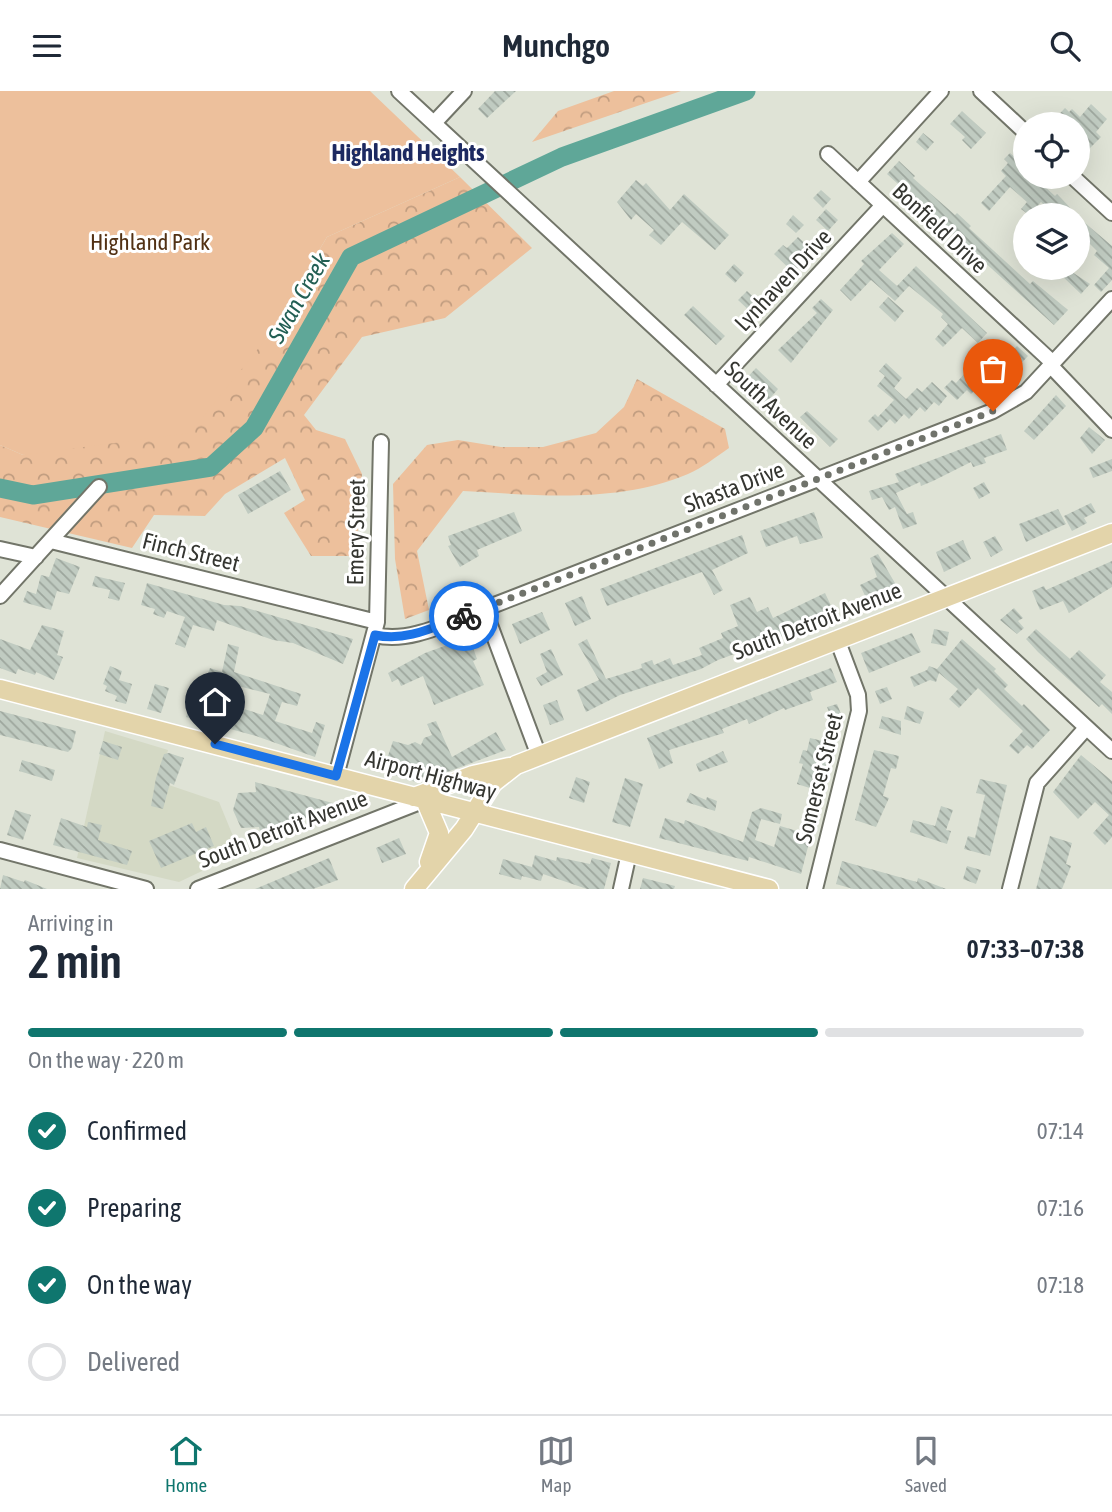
<!DOCTYPE html>
<html lang="en">
<head>
<meta charset="utf-8">
<style>
	body { margin:0; font-family:"Asap Condensed",sans-serif; background:#f6f6f7; color:#1f2937; height:100vh; display:flex; flex-direction:column; font-size:26px; white-space:nowrap }
	* { box-sizing:border-box; margin:0 }
	p { font-size:23px; color:#747a83 }
	.icon { flex:none; width:38px; height:38px; fill:none; stroke:currentColor; stroke-width:2; stroke-linecap:round; stroke-linejoin:round }
	.map { position:relative; height:798px; overflow:hidden }
	.details { display:flex; flex-direction:column; background:#fff; flex:1 }
	.details>* { flex:none }
	.fabs { position:absolute; left:1013px; top:21px; display:grid; gap:14px }
	.fabs a { display:grid; place-items:center; width:77px; height:77px; border-radius:50%; background:#fff; box-shadow:0 7px 28px #0002; font-size:35px }
	.pin { position:absolute; display:grid; place-items:center; width:60px; height:60px; color:#fff; margin:-72px -30px; border-radius:50% 50% 50% 0; rotate:-45deg; box-shadow:0 0 7px #0007 }
	.pin .icon { rotate:45deg }
	.courier { position:absolute; display:grid; place-items:center; width:70px; height:70px; margin:-35px; border:5px solid #1a73e8; border-radius:50%; background:#fff; color:#222; box-shadow:0 2px 9px #0007 }
	.summary em { font-style:normal; font-weight:600 }
	.summary div { display:flex; flex-direction:column-reverse }
	.summary { display:flex; align-items:center; justify-content:space-between; height:119px; padding:0 28px }
	h1 { font-size:46px; font-weight:600; line-height:52px }
	.bar { display:grid; grid-template-columns:repeat(4,1fr); gap:10px 7px; align-content:center; height:84px; padding:0 28px }
	.bar i { height:9px; border-radius:5px; background:#e0e1e3 }
	.bar .active { background:#0f766e }
	.bar p { grid-column:span 4 }
	ol { padding:0 28px; list-style:none }
	li { display:flex; align-items:center; gap:21px; height:77px }
	li p { margin-inline-start:auto }
	li .icon { padding:7px; border-radius:50%; background:#0f766e; color:#fff; stroke-width:4 }
	li:last-child { color:#747a83 }
	li i { width:38px; height:38px; border:4px solid #e0e1e3; border-radius:50% }
	header { display:flex; justify-content:space-between; align-items:center; height:91px; padding:0 28px; background:#fff; font-size:32px; font-weight:600 }
	.tabs { display:flex; justify-content:space-around; align-items:center; height:98px; border-top:2px solid #e0e1e3; background:#fff; font-size:19px; color:#747a83 }
	.tabs a { display:grid; justify-items:center; gap:4px }
	.tabs .active { color:#0f766e }
	.map>svg:first-child { display:block }
	.built { fill:#d4d9c5 }
	.forest { fill:url(#forest-crowns) }
	.green { fill:#edc09c }
	.lines { fill:none; stroke-linecap:round; stroke-linejoin:round }
	.river { stroke:#5fa798; stroke-width:19 }
	.building { fill:url(#building-back-hatch) }
	.minor-casing { stroke:#727569; stroke-width:18 }
	.major-casing { stroke:#fff; stroke-width:21 }
	.minor { stroke:#fff; stroke-width:14 }
	.major { stroke:#e3d4aa; stroke-width:18 }
	.done { stroke:#70736b; stroke-width:7; stroke-dasharray:0 12.6 }
	.route { stroke:#1a73e8; stroke-width:9 }
	.labels { text-anchor:middle; stroke-width:6; stroke-linejoin:round; paint-order:stroke }
	.street-label { font-size:23px; fill:#353631; stroke:#fff }
	.park-label { font-size:23px; fill:#523114; stroke:#fff }
	.neighbourhood-label { font-size:24px; font-weight:bold; fill:#1c2961; stroke:#fff }
	.water-label { font-size:24px; font-style:italic; fill:#235f54; stroke:#fff }
</style>
</head>
<body>
<header><svg class="icon" aria-label="menu" viewBox="0 0 24 24"><path d="M4 6h16M4 12h16M4 18h16"/></svg>Munchgo<svg class="icon" aria-label="search" viewBox="0 0 24 24"><circle cx="10" cy="10" r="6"/><path d="M15 15l6 6"/></svg></header>
<div class="map">
<svg width="1112" height="798" viewBox="0 0 1112 798">
	<defs>
		<pattern id="forest-crowns" width="20" height="18" patternUnits="userSpaceOnUse" patternTransform="scale(1.75)"><rect width="20" height="18" fill="#edc09c"/><path d="M2 6a3 3 0 1 1 6 0M12 15a3 3 0 1 1 6 0" fill="none" stroke="#c19d80"/></pattern>
		<pattern id="building-back-hatch" width="6" height="6" patternUnits="userSpaceOnUse" patternTransform="scale(1.75)"><rect width="6" height="6" fill="#c0cbc1"/><path d="M-1 5l2 2M0 0l6 6M5-1l2 2" fill="none" stroke="#9da69d"/></pattern>
	</defs>
	<rect width="100%" height="100%" fill="#dfe3d6"/>
	<!-- built -->
	<path class="built" d="M105,640l63,19 -8,32 59,20 21,51 -61,29 -102,-24z"/>
	<!-- forest -->
	<path class="forest" d="M614,0h67l-149,51 26,-31z
		M460,86l72,71 -87,70 -83,19 -58,78 12,15 29,9 17,35 -6,82h-45l-27,-43 21,-13 -20,-42 -60,36 -20,22 -51,-1 -22,33 -132,-31v-72l23,10 243,-116 61,-102z
		M637,288l88,50 4,19c-13,9 -27,20 -41,26 -71,30 -150,21 -225,17l-46,60 12,59 -24,9 -10,-60 -2,-75 34,-39 31,-5 43,7h42l53,-14 28,-26z"/>
	<!-- green -->
	<path class="green" d="M0,0h370l90,86 -133,60 -61,102 -76,94 -167,22 -23,-10z"/>
	<g class="lines">
		<!-- river -->
		<path class="river" d="M0,397l33,7 178,-28 43,-39 97,-171 211,-100 184,-66"/>
	</g>
	<!-- building -->
	<path class="building" d="M495,0h21l-29,27 -9,-9z
		M1091,13l16,15 -11,13 5,5 -15,15 -8,-8v-20h-28l15,-16 4,4 3,-3 8,8z
		M962,20l24,22 -15,16 -9,-9 3,-3 -15,-13z
		M923,42l11,9 -8,9 -10,-9z
		M1010,62l16,14v10h8l21,19 2,-2 20,21h-22l-14,-13 -12,13 -8,-6 6,-7 -17,-15 -21,24 -8,-8 25,-27 -5,-5 7,-8 -4,-4z
		M899,70l16,15 -2,2 42,37 2,-2 14,13 -2,2 61,56 3,-3 35,29 -14,15 -167,-151z
		M636,89l7,6 3,-3 24,27 14,-16 45,41 -14,15 -33,-28 -21,23 -12,-10 5,-5 -18,-16 -5,6 -14,-18z
		M821,99l10,9 -8,9 -10,-10z
		M826,118l12,11 -10,11 -12,-11z
		M793,124l11,10 -8,8 -10,-9z
		M1078,126l34,29v34l-11,12 -7,-7 15,-17 -15,-13 3,-4 -19,-19z
		M892,142l12,11 -25,26 18,16 19,-20 71,67 -9,10 -16,-15 -19,19 -8,-8 13,-15 -7,-7 2,-3 -34,-28 -14,15 -24,-21 -20,21 -11,-11 24,-26 -3,-3z
		M798,146l14,13 -18,23 -20,-19 9,-9 4,3z
		M734,173l10,9 -9,10 -10,-9z
		M1066,177l24,16 -9,10 -21,-20z
		M747,200l16,15 -9,9 -16,-15z
		M888,206l16,14 -9,11 -16,-15z
		M821,208l12,11 -42,53 -13,-13 39,-37 -5,-5z
		M693,215l32,30 -9,9 -32,-30z
		M1017,255l11,10 -19,20 -11,-10z
		M886,272l16,15 -8,10 12,11 11,-11 5,4 10,-10 15,14 -8,10 -5,-4 -9,10 -5,-5 -11,12 -5,-5 -9,10 -5,-5 -12,12 -10,-10 7,-7 3,3 16,-17 -17,-14 8,-10 -6,-5z
		M756,277l22,21 -12,14 -24,-20z
		M966,281l14,13 -9,9 -4,-4 -10,10 -13,-12 8,-8 4,3z
		M1056,304l10,11 -32,34 -10,-9z
		M807,320l31,28 -8,8 -30,-30z
		M1089,336l16,13 -13,14 -12,-16z
		M1001,343l6,16 -23,8 2,5 -13,4 -2,-5 -38,19 -12,5 -1,-4 -24,11 11,21 6,-2 4,12 -14,5 -8,-22 -6,3 -7,-13 -10,3 -3,-9 30,-9 -4,-8z
		M1112,368v12l-19,7 -4,-10z
		M280,380l11,19 -43,24 -10,-19z
		M984,391l6,11 -11,6 -6,-11z
		M1091,412l5,9 -12,6 3,5 -15,8 -8,-15z
		M1058,418l8,15 -40,18 -7,-18z
		M514,421l8,19 -45,19 2,6 -19,11 -12,-21 3,-1 -3,-9z
		M814,421l9,26 -23,6 -3,-8 -31,11 -6,-16z
		M742,444l6,18 -36,17 11,20 -9,5 -12,-23 -95,34 -7,-17z
		M995,445l8,14 -12,7 -8,-15z
		M963,449l8,19 -27,13 -8,-20z
		M878,463l21,36 -31,12 -8,-17 17,-8 -7,-19z
		M56,467l24,9 -11,27 -12,-3 -6,19 -28,-8 4,-11 9,3 5,-19 8,2z
		M1112,470v26l-43,26 -6,-12 -23,9 -8,-19 12,-5 2,4z
		M95,485l30,7 -6,18 -11,-3 2,-8 -18,-4z
		M147,492l77,22 16,1 113,33 -10,25 -50,-21 -20,-3 -56,-20 -3,11 -21,-6 -8,23 -10,-4 10,-27 -18,-6 -3,7 -11,-4 2,-5 -14,-4z
		M825,502l10,21 -12,6 -2,-4 -21,9 1,4 -12,5 -71,26 -17,9 -81,26 -34,17 -9,-22 22,-10 -21,-36 9,-5 19,40 36,-11 -1,-4 11,-4 2,5 16,-7 3,7 29,-10 -3,-7 24,-10 -2,-5 17,-7 -8,-21 20,-8 7,15 11,-5 5,11z
		M582,505l9,23 -16,7 -10,-23z
		M1014,517l9,10 -5,3 6,7 -7,6 -17,-14z
		M542,521l8,18 -30,14 -8,-20z
		M42,534l22,6 -7,24 6,2 -9,23 -18,-8 -1,3 -17,-6 -2,5 -16,-6v-29l30,11z
		M934,538l15,3 -3,14 -15,-3z
		M1036,538l34,30 9,-9 27,25 -6,7 12,10v22l-10,-10 -3,3 -61,-55 -12,-13z
		M912,542l9,19 -52,21 -8,-20z
		M962,548l34,30 -2,2 14,14 -4,4 18,17 2,-2 26,26 -18,19 -5,-4 -9,9 -9,-8 14,-15 -45,-43 -19,20 -10,-9 9,-10 -19,-16 -3,9 -6,-2 -16,7 -4,-10 17,-7 2,-4 8,3z
		M471,551l6,17 -4,2 11,24 -50,20 -11,-29 -22,10 -3,-7 -6,3 -4,-9 37,-20 28,-10 2,5z
		M228,553l11,3 -5,25 67,22 -4,12 -15,-4 -7,19 37,12 4,-11 9,3 -10,32 -59,-21 -70,-19 6,-19 25,7 2,-4 44,14 7,-21 -64,-16 4,-10 12,4z
		M551,558l12,26 -22,11 -5,-8 11,-6 -7,-18z
		M110,575l12,5 -3,9 13,4 -6,20 -11,-3 2,-5 -12,-5 2,-5 -4,-2z
		M831,577l6,14 -27,10 3,8 -28,10 -1,-2 -35,16 -2,-5 -25,10 2,4 -55,17 4,13 -14,6 -12,-31z
		M155,593l14,4 -8,25 -14,-4z
		M887,596l5,12 -12,5 -5,-13z
		M557,609l7,20 -14,5 -7,-20z
		M837,613l6,15 -10,3 -6,-15z
		M907,615l17,6 -4,12 -16,-5z
		M0,620l76,20 -4,17 -4,4 -68,-17z
		M882,625l19,5v14l-22,-7z
		M436,630l16,36 44,-25 10,18 -88,33 -35,-12 10,-30 15,4 7,-3 6,3 3,-7 8,-3 -5,-11z
		M810,647l21,5 -6,28 -5,-1 -7,19 -16,-5 6,-20 -4,-1 4,-13 4,1z
		M103,650l19,6 -4,13 -19,-6z
		M874,659l25,6 -3,13 -5,-1 -8,28 6,2 -13,29 -21,-7z
		M723,660l5,11 -29,10 -3,-8z
		M169,662l15,5 -10,27 -4,-2 -7,26 -12,-3 5,-28 8,-24z
		M1081,664l31,26v56l-7,8 -12,-12 16,-18 -14,-13 -17,17 -25,-27z
		M22,669l33,10 -3,11 -33,-10z
		M576,686l14,5 -6,21 -15,-5z
		M625,687l18,6 -13,43 -18,-5z
		M980,688l27,6 -17,71 -26,-7 4,-13 7,2 10,-43 -9,-2z
		M255,691l85,23 -79,30 -2,-8 -18,1 -8,-18 5,-17 18,-1z
		M690,702l16,7 1,-3 10,4 -2,10 -29,-9z
		M941,715l12,4 -7,20 5,1 -4,13 -37,-12 3,-12 22,6z
		M761,717l21,6 -2,10 -19,-5 -6,21 19,7 6,-21 31,9 -10,39 -52,-17 -1,4 -89,-23 6,-20 19,6 1,-4 58,22 9,-30z
		M15,719l16,5 -8,25 -16,-5z
		M61,727l26,9 1,-5 14,3 -4,15 34,11 -5,14 -74,-20z
		M192,732l4,9 10,-5 8,19 -53,22 -12,-27z
		M1050,745l22,7 -6,21 5,2 -9,23h-26z
		M399,747l7,16 -24,9 -6,-15z
		M535,764l21,6 1,-4 33,7 2,-6 19,5 -7,26h-17l-44,-15 -2,7 -19,-5 -1,4 -22,-6 4,-15 29,8z
		M329,767l9,22 -25,9h-58z
		M842,770l75,21 1,-4 28,11h-93l-17,-5z
		M967,775l14,4 -5,14 -13,-5z
		M3,784l21,7 1,-2 22,9h-47z
		M643,787l32,8 -1,3h-34z"/>
	<g class="lines">
		<defs>
			<path id="minor" d="M399,0l713,660
				M981,0l45,42
				M434,32l30,-32
				M828,63l225,209
				M1073,86l39,36
				M858,91l83,-91
				M1051,275l61,64
				M716,294l167,-180
				M51,450l326,81
				M0,458l36,8
				M0,505l99,-109
				M484,518l55,147
				M375,544c36,9 75,-14 109,-26l509,-198 33,-19 86,-93
				M336,685l41,-154 4,-180
				M0,759l146,39
				M198,798l227,-89
				M621,798l8,-36
				M815,798l44,-178 -1,-16 -21,-56
				M1010,798l27,-106 49,-55"/>
			<path id="major" d="M0,598l769,200
				M414,706l59,-22 36,-8
				M425,709l14,33 -10,29
				M414,798l50,-60 29,-46 23,-18 596,-232"/>
		</defs>
		<!-- minor casing -->
		<use href="#minor" class="minor-casing"/>
		<!-- major casing -->
		<use href="#major" class="major-casing"/>
		<!-- minor -->
		<use href="#minor" class="minor"/>
		<!-- major -->
		<use href="#major" class="major"/>
	</g>
	<g class="lines">
		<!-- done -->
		<path class="done" d="M464,525l529,-205"/>
		<!-- route -->
		<path class="route" d="M215,653l121,32 39,-141c31,7 59,-8 89,-19"/>
	</g>
	<g class="labels">
		<!-- street labels -->
		<g class="street-label">
			<text transform="translate(940 137) rotate(43)" y="8">Bonfield Drive</text>
			<text transform="translate(783 189) rotate(-47)" y="8">Lynhaven Drive</text>
			<text transform="translate(771 314) rotate(43)" y="8">South Avenue</text>
			<text transform="translate(734 396) rotate(-21)" y="8">Shasta Drive</text>
			<text transform="translate(356 441) rotate(-89)" y="8">Emery Street</text>
			<text transform="translate(191 461) rotate(14)" y="8">Finch Street</text>
			<text transform="translate(817 530) rotate(-21)" y="8">South Detroit Avenue</text>
			<text transform="translate(431 684) rotate(15)" y="8">Airport Highway</text>
			<text transform="translate(819 687) rotate(-76)" y="8">Somerset Street</text>
			<text transform="translate(283 738) rotate(-21)" y="8">South Detroit Avenue</text>
		</g>
		<!-- park labels -->
		<g class="park-label">
			<text x="150" y="159">Highland Park</text>
		</g>
		<!-- neighbourhood labels -->
		<g class="neighbourhood-label">
			<text x="408" y="70">Highland Heights</text>
		</g>
		<!-- water labels -->
		<g class="water-label">
			<text transform="translate(299 207) rotate(-60)" y="8">Swan Creek</text>
		</g>
	</g>
</svg>
<div class="fabs">
<a><svg class="icon" aria-label="locate" viewBox="0 0 24 24"><circle cx="12" cy="12" r="6"/><path d="M12 2v4M12 18v4M2 12h4M18 12h4"/></svg></a>
<a><svg class="icon" aria-label="layers" viewBox="0 0 24 24"><path d="M12 4l9 5-9 5-9-5zM3 14l9 5 9-5"/></svg></a>
</div>
<div class="pin" style="left:993px;top:320px;background:#ea580c"><svg class="icon" aria-label="bag" viewBox="0 0 24 24"><path d="M5 8h14l-1 12H6zM9 8a3 3 0 0 1 6 0"/></svg></div>
<div class="pin" style="left:215px;top:653px;background:#1f2937"><svg class="icon" aria-label="home" viewBox="0 0 24 24"><path d="M3 11l9-7 9 7M6 9v11h12V9"/></svg></div>
<div class="courier" style="left:464px;top:525px"><svg class="icon" aria-label="bike" viewBox="0 0 24 24"><circle cx="6" cy="16" r="4"/><circle cx="18" cy="16" r="4"/><path d="M6 16l4-8h5l3 8M10 8l3 8H6M13 5h3"/></svg></div>
</div>
<section class="details">
<div class="summary"><div><h1>2 min</h1><p>Arriving in</p></div><em>07:33–07:38</em></div>
<div class="bar"><i class="active"></i><i class="active"></i><i class="active"></i><i></i><p>On the way · 220 m</p></div>
<ol>
<li><svg class="icon" aria-label="check" viewBox="0 0 24 24"><path d="M5 12l5 5 9-10"/></svg>Confirmed<p>07:14</p></li>
<li><svg class="icon" aria-label="check" viewBox="0 0 24 24"><path d="M5 12l5 5 9-10"/></svg>Preparing<p>07:16</p></li>
<li><svg class="icon" aria-label="check" viewBox="0 0 24 24"><path d="M5 12l5 5 9-10"/></svg>On the way<p>07:18</p></li>
<li><i></i>Delivered</li>
</ol>
</section>
<nav class="tabs">
<a class="active"><svg class="icon" aria-label="home" viewBox="0 0 24 24"><path d="M3 11l9-7 9 7M6 9v11h12V9"/></svg>Home</a>
<a><svg class="icon" aria-label="map" viewBox="0 0 24 24"><path d="M3 6l6-2 6 2 6-2v14l-6 2-6-2-6 2zM9 4v14M15 6v14"/></svg>Map</a>
<a><svg class="icon" aria-label="saved" viewBox="0 0 24 24"><path d="M7 4h10v16l-5-4-5 4z"/></svg>Saved</a>
</nav>
</body>
</html>
